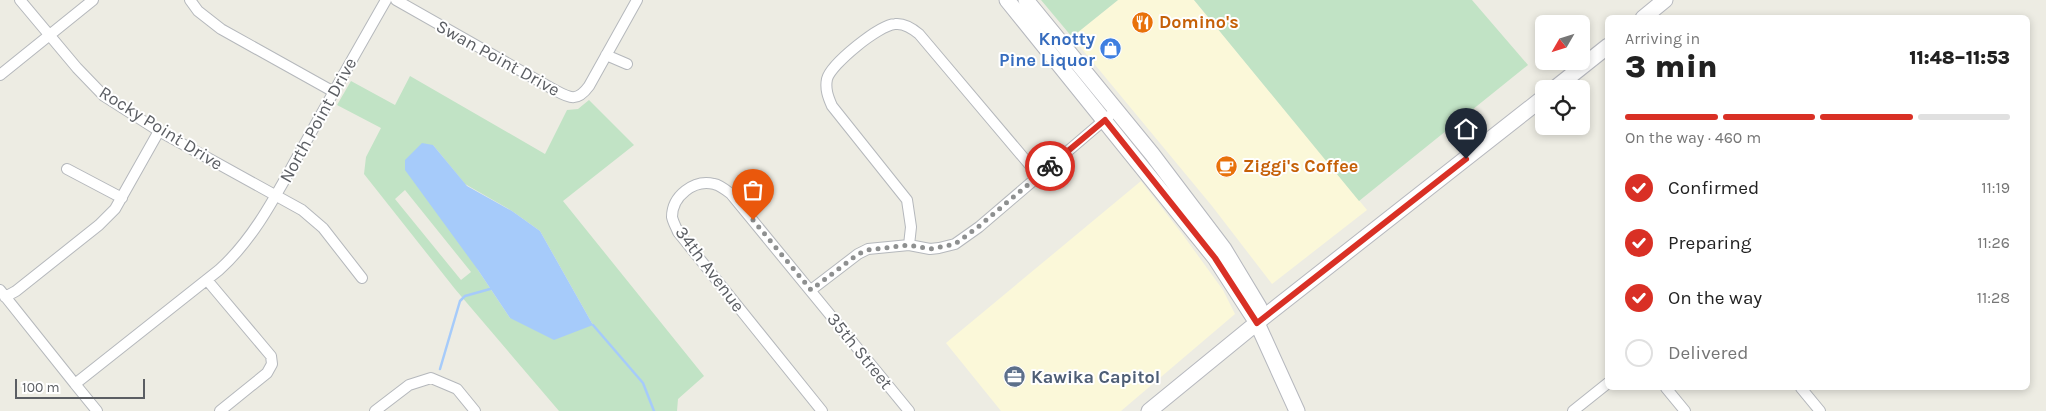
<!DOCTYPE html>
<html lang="en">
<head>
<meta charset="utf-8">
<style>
	body { margin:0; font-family:Karla,sans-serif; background:#f6f6f6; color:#222; height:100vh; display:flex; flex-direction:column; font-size:19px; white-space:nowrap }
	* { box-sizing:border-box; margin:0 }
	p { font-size:16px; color:#767676 }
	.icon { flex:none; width:28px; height:28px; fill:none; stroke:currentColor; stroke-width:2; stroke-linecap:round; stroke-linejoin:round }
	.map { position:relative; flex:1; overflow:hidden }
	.drawer { position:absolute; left:1605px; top:15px; width:425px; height:375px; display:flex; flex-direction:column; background:#fff; border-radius:8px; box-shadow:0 2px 8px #0003 }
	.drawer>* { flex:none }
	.needle { width:32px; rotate:231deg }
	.tools { position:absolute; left:1535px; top:15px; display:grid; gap:10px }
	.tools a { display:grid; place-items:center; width:55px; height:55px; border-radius:8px; background:#fff; box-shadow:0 2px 8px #0003; font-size:25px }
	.scale { position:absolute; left:15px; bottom:12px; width:130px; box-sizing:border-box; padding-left:5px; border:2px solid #5b5e63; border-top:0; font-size:14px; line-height:18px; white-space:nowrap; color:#5b5e63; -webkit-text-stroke:4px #fff; paint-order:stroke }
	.pin { position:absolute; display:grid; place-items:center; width:42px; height:42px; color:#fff; margin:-51px -21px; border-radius:50% 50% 50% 0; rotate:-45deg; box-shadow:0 0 5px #0007 }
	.pin .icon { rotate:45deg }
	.courier { position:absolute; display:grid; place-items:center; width:50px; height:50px; margin:-25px; border:4px solid #d93025; border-radius:50%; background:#fff; color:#222; box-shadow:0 1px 6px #0007 }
	.headline em { font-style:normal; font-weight:800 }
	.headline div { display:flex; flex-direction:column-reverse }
	.headline { display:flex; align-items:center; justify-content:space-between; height:85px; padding:0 20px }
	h1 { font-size:32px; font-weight:800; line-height:38px }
	.bar { display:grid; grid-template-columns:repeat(4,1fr); gap:8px 5px; align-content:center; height:60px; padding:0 20px }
	.bar i { height:6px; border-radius:4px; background:#e0e0e0 }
	.bar .on { background:#d93025 }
	.bar p { grid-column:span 4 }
	ol { padding:0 20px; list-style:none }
	li { display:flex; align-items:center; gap:15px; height:55px }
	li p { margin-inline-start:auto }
	li .icon { padding:5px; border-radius:50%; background:#d93025; color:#fff; stroke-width:4 }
	li:last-child { color:#767676 }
	li i { width:28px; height:28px; border:2px solid #e0e0e0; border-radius:50% }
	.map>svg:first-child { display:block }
	.commercial { fill:#fbf8d9 }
	.green { fill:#c1e3c5; fill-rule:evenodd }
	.water { fill:#a6cbfa }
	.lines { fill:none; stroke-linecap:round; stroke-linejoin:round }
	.stream { stroke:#a6cbfa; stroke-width:2.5 }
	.street-casing { stroke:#b5b8bc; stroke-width:12 }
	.secondary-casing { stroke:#b6b8be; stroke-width:17 }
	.street { stroke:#fff; stroke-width:10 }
	.secondary { stroke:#fff; stroke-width:15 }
	.done { stroke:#8e9090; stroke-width:5; stroke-dasharray:0 9 }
	.route { stroke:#d93025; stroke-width:6 }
	.labels { text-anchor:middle; stroke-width:4; stroke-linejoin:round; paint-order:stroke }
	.food-label { font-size:18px; font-weight:bold; fill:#c56008; stroke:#fff; text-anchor:start }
	.shop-label { font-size:18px; font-weight:bold; fill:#366cbe; stroke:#fff; text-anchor:end }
	.street-label { font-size:18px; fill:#5b5e63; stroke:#fff }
	.service-label { font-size:18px; font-weight:bold; fill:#4e5e75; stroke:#fff; text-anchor:start }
</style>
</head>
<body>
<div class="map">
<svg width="2046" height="411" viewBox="0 0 2046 411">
	<rect width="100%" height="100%" fill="#edece3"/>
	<!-- commercial -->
	<path class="commercial" d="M1118,0h76l173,210 -95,74 -60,-78 -140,-169z
		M1141,181l42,54 40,55 12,24 -114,97h-120l-55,-68z"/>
	<!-- green -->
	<path class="green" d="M1041,0h77l-46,37z
		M1194,0h278l56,65 -169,136z
		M410,76l135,78 22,-44 11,-1 11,-9 45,45 -71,56 141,175 -26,23 -1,12h-118l-104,-122 -91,-115 2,-17 15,-29 -44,-23 14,-24 44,24zM433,145l32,39 47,27 28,20 53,94 -83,-7 -32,-48zM405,190l66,82 -10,8 -66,-81z"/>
	<!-- water -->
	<path class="water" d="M422,143l11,2 34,41 45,25 28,20 53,94 -39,15 -44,-22 -32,-48 -73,-100v-10z"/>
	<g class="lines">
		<!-- stream -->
		<path class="stream" d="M593,325l50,58 11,28
			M440,369l20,-68 5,-5 25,-7"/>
		<defs>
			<path id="street" d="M20,0l57,68 27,28 55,35 143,79 21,18 39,50
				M190,0l8,11 23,18 113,63
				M396,0l155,88c17,9 25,16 38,-2l48,-86
				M606,55l21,9
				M0,75l93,-75
				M67,169l55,29
				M909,245l2,-18 -4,-27 -75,-94c-4,-9 -7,-17 -5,-27 4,-15 52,-54 68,-55 9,-1 17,4 24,10l120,142
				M207,280l64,76 1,8 -5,9 -47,38
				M0,290l75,94 144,-114c37,-33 60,-81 84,-123 27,-49 55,-98 83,-147
				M811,290l47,-36 10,-5 41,-4 21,4 9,-1 16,-4 24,-17 130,-111
				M5,297l11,-6 83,-66 16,-16 44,-78
				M75,384l22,27
				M1666,388l19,23
				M1801,388l19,23
				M375,411l34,-26 22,-7 26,11 18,22
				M822,411l-144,-179c-2,-5 -5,-10 -6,-15 0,-21 22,-38 42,-33 6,1 12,6 17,10l178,217
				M1573,411l35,-28"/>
			<path id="secondary" d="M1007,0l208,258 42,65 40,88
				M1026,0l126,154 72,95 35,58
				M1643,18l22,-18
				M1554,89l54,-43
				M1149,411l115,-94 280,-220"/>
		</defs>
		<!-- street casing -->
		<use href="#street" class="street-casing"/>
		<!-- secondary casing -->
		<use href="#secondary" class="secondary-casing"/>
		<!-- street -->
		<use href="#street" class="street"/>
		<!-- secondary -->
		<use href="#secondary" class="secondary"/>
	</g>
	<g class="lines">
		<!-- done -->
		<path class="done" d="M753,220l58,70 47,-36 10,-4 41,-5 21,4 25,-5 23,-17 72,-61"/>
		<!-- route -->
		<path class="route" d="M1050,166l55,-46 110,138 42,65 209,-164"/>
	</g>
	<!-- icons -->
	<defs>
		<symbol id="restaurant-disc" viewBox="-11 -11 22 22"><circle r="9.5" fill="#e8710a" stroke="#fff"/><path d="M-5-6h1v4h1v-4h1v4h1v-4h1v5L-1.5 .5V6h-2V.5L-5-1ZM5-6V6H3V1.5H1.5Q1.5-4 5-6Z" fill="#fff"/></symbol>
		<symbol id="shop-disc" viewBox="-11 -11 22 22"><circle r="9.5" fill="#3f7fe0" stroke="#fff"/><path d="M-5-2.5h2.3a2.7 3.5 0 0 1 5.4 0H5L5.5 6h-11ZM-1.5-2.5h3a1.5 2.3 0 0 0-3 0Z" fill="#fff"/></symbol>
		<symbol id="cafe-disc" viewBox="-11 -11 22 22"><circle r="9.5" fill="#e8710a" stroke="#fff"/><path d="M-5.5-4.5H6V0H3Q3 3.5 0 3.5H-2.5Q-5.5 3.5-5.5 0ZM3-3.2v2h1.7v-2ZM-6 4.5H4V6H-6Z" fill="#fff"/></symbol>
		<symbol id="office-disc" viewBox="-11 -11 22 22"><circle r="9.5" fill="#5c6f8a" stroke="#fff"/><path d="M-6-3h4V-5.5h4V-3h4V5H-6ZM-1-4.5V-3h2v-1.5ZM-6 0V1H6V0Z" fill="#fff"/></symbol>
	</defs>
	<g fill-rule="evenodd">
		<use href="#restaurant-disc" x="1130" y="10" width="25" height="25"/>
		<use href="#shop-disc" x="1098" y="36" width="25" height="25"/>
		<use href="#cafe-disc" x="1214" y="154" width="25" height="25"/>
		<use href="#office-disc" x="1002" y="364" width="25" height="25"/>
	</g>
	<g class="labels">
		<!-- food labels -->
		<g class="food-label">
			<text x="1159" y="28">Domino's</text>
			<text x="1243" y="172">Ziggi's Coffee</text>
		</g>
		<!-- shop labels -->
		<g class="shop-label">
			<text x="1095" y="45">Knotty<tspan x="1095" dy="21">Pine Liquor</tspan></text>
		</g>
		<!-- street labels -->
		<g class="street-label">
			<text transform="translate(498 58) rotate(29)" y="6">Swan Point Drive</text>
			<text transform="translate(318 120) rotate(-61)" y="6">North Point Drive</text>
			<text transform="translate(161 128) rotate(32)" y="6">Rocky Point Drive</text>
			<text transform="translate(710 269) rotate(53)" y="6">34th Avenue</text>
			<text transform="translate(860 351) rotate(51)" y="6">35th Street</text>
		</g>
		<!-- service labels -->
		<g class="service-label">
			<text x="1031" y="383">Kawika Capitol</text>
		</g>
	</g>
</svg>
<div class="tools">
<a><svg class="needle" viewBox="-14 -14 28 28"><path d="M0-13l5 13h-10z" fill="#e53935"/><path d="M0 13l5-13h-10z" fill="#767676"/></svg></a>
<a><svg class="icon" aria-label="locate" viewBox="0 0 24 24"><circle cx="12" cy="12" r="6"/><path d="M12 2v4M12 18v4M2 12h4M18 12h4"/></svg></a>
</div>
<div class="scale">100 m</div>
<div class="pin" style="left:753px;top:220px;background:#ea580c"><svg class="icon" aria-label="bag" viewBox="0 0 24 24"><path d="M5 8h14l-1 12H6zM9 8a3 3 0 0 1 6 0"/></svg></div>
<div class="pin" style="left:1466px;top:159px;background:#1f2937"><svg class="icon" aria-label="home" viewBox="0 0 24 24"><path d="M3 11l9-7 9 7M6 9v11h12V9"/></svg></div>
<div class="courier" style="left:1050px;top:166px"><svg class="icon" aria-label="bike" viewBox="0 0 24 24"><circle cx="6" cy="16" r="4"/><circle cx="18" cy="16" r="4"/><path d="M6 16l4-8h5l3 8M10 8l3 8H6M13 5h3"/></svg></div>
<section class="drawer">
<div class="headline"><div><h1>3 min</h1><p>Arriving in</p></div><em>11:48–11:53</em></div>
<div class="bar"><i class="on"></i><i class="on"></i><i class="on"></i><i></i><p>On the way · 460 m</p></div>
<ol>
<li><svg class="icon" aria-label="check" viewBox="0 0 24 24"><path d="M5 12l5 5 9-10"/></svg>Confirmed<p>11:19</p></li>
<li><svg class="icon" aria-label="check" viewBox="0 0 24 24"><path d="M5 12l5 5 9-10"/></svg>Preparing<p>11:26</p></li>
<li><svg class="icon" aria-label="check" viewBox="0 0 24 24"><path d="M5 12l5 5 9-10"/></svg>On the way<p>11:28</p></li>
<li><i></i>Delivered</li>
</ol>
</section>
</div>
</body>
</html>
